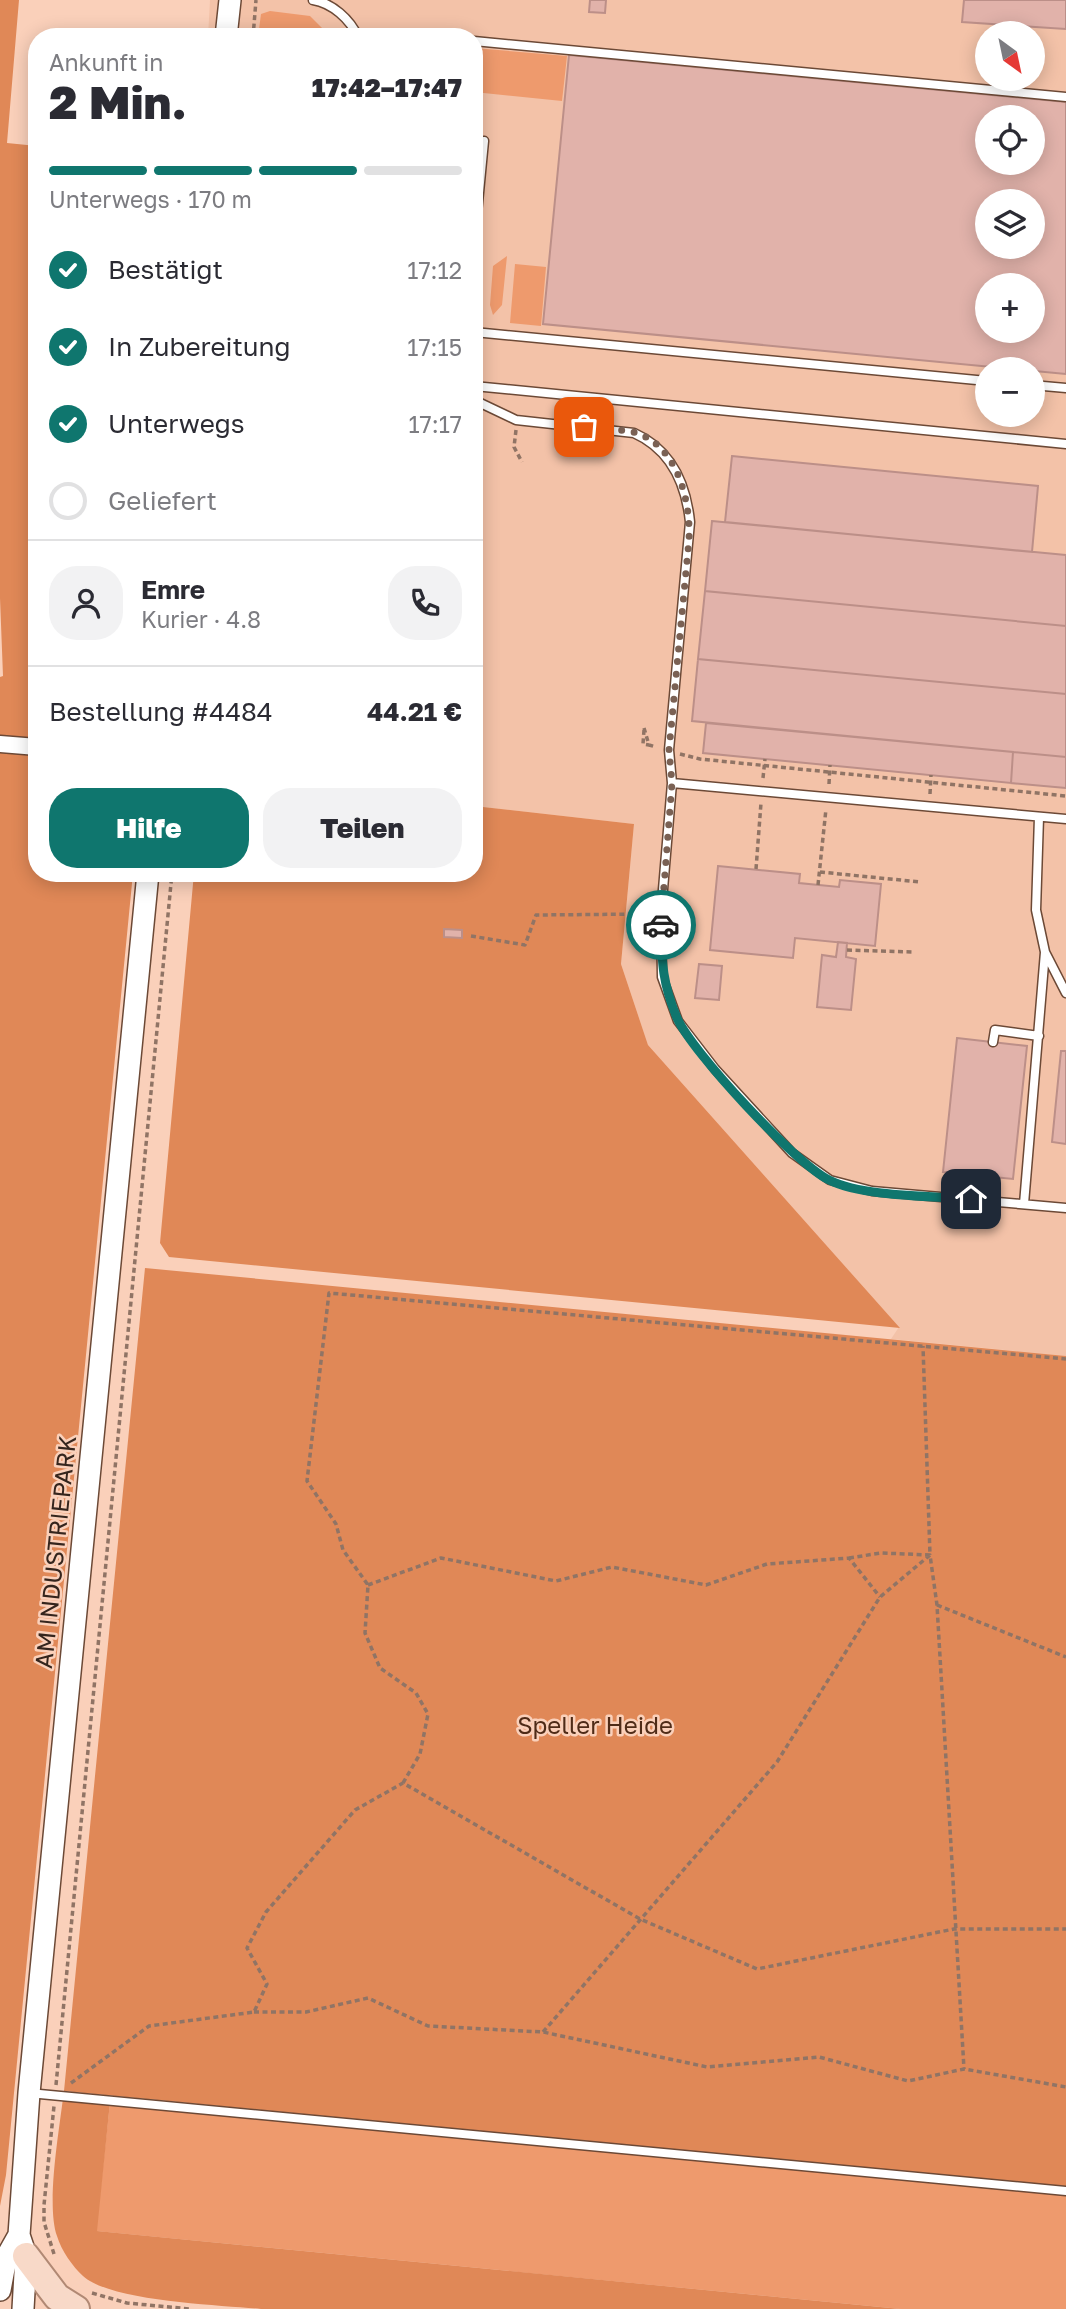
<!DOCTYPE html>
<html lang="de">
<head>
<meta charset="utf-8">
<style>
	body { margin:0; font-family:"Golos Text",sans-serif; background:#f2f2f3; color:#2b2b33; height:100vh; display:flex; flex-direction:column; font-size:26px; white-space:nowrap }
	* { box-sizing:border-box; margin:0 }
	p { font-size:23px; color:#7c7c81 }
	.icon { flex:none; width:38px; height:38px; fill:none; stroke:currentColor; stroke-width:2; stroke-linecap:round; stroke-linejoin:round }
	.map { position:relative; flex:1; overflow:hidden }
	.side { position:absolute; left:28px; top:28px; width:455px; height:854px; display:flex; flex-direction:column; background:#fff; border-radius:28px; box-shadow:0 4px 18px #0003 }
	.side>* { flex:none }
	.needle { width:46px; rotate:147deg }
	.tools { position:absolute; left:975px; top:21px; display:grid; gap:14px }
	.tools a { display:grid; place-items:center; width:70px; height:70px; border-radius:50%; background:#fff; box-shadow:0 4px 18px #0003; font-size:35px }
	.pin { position:absolute; display:grid; place-items:center; width:60px; height:60px; color:#fff; margin:-30px; border-radius:14px; box-shadow:0 4px 10px #0006 }
	.courier { position:absolute; display:grid; place-items:center; width:70px; height:70px; margin:-35px; border:5px solid #0f766e; border-radius:50%; background:#fff; color:#222; box-shadow:0 2px 9px #0007 }
	.overview em { font-style:normal; font-weight:800 }
	.overview div { display:flex; flex-direction:column-reverse }
	.overview { display:flex; align-items:center; justify-content:space-between; height:119px; padding:0 21px }
	h1 { font-size:46px; font-weight:800; line-height:52px }
	.bar { display:grid; grid-template-columns:repeat(4,1fr); gap:10px 7px; align-content:center; height:84px; padding:0 21px }
	.bar i { height:9px; border-radius:5px; background:#e1e1e2 }
	.bar .current { background:#0f766e }
	.bar p { grid-column:span 4 }
	.line { display:flex; align-items:center; gap:18px; padding:0 21px; border-top:2px solid #e1e1e2 }
	.line div { flex:1 }
	.round { display:grid; place-items:center; flex:none; width:74px; height:74px; border-radius:28px; background:#f2f2f3 }
	ol { padding:0 21px; list-style:none }
	li { display:flex; align-items:center; gap:21px; height:77px }
	li p { margin-inline-start:auto }
	li .icon { padding:7px; border-radius:50%; background:#0f766e; color:#fff; stroke-width:4 }
	li:last-child { color:#7c7c81 }
	li i { width:38px; height:38px; border:4px solid #e1e1e2; border-radius:50% }
	.action { display:flex; gap:14px; margin-top:auto; padding:14px 21px }
	.action a { flex:1; height:80px; border-radius:28px; background:#0f766e; color:#fff; font-size:28px; font-weight:800; line-height:80px; text-align:center }
	.action a+a { background:#f2f2f3; color:#2b2b33 }
	.map>svg:first-child { display:block }
	.built { fill:#f3c2a8; fill-rule:evenodd }
	.green { fill:#ee9a6d }
	.forest { fill:#e08857 }
	.building { fill:#e1b2aa; stroke:#bc8f88; stroke-width:2; fill-rule:evenodd }
	.lines { fill:none; stroke-linecap:round; stroke-linejoin:round }
	.service-casing { stroke:#6c4936; stroke-width:11 }
	.minor-casing { stroke:#6c4936; stroke-width:19 }
	.tertiary-casing { stroke:#6c4936; stroke-width:24 }
	.primary-casing { stroke:#b18974; stroke-width:30 }
	.path { stroke:#907465; stroke-width:3.5; stroke-dasharray:5 3.5; stroke-linecap:butt }
	.service { stroke:#fff; stroke-width:8 }
	.minor { stroke:#fff; stroke-width:16 }
	.tertiary { stroke:#fff; stroke-width:21 }
	.primary { stroke:#f8d9c8; stroke-width:26 }
	.done { stroke:#7a6154; stroke-width:7; stroke-dasharray:0 12.6 }
	.route { stroke:#0f766e; stroke-width:9 }
	.labels { text-anchor:middle; stroke-width:5; stroke-linejoin:round; paint-order:stroke }
	.street-label { font-size:24px; fill:#35251d; stroke:#fad0ba }
	.park-label { font-size:24px; fill:#4f2b17; stroke:#fad0ba }
</style>
</head>
<body>
<div class="map">
<svg width="1066" height="2309" viewBox="0 0 1066 2309">
	<rect width="100%" height="100%" fill="#fad0ba"/>
	<!-- built -->
	<path class="built" d="M210,0h856v1356l-175,-17 8,-12 -251,-282 -27,-81 13,-140 -160,-18v-769h-266zM987,33h45v46h-45zM987,117h45v46h-45zM987,201h45v46h-45zM987,285h45v46h-45zM987,369h45v46h-45z"/>
	<!-- green -->
	<path class="green" d="M270,11l40,5 21,21h-73l3,-23z
		M474,48l93,8 -5,45 -88,-9z
		M507,256l-5,49 -9,10 -3,-10 3,-39z
		M515,264l31,3 -5,59 -31,-3z
		M110,2102l956,92v115h-165l-805,-78z"/>
	<!-- forest -->
	<path class="forest" d="M0,0h19l-12,143 30,3v727h96l-127,1302 -6,31v-1529l3,-1 -3,-78z
		M474,806l160,18 -13,140 27,81 252,283 -731,-71 -9,-14 34,-370h280z
		M145,1268l921,88v831l-1002,-96z
		M63,2098l47,4 -13,129 804,78h-640c-40,-4 -149,-7 -178,-33 -10,-9 -22,-26 -26,-40 -11,-31 2,-104 6,-138z"/>
	<!-- building -->
	<path class="building" d="M590,0h16l-1,13 -16,-1z
		M964,0h102v29l-104,-7z
		M569,55l497,47v272l-523,-50zM987,117h45v46h-45zM987,201h45v46h-45zM987,285h45v46h-45z
		M732,456l306,30 -6,66 -307,-30z
		M712,521l354,34v71l-361,-35z
		M705,591l361,35v68l-368,-35z
		M698,659l368,35v63l-374,-36z
		M706,723l307,29 -2,31 -308,-30z
		M1013,752l53,5v31l-55,-5z
		M718,866l82,8 -1,9 40,4 1,-7 41,4 -6,62 -80,-8 -2,20 -83,-8z
		M444,929l18,1v8l-18,-1z
		M838,942l9,1 -1,14 10,2 -5,51 -34,-3 5,-52 14,2z
		M699,964l23,2 -3,34 -24,-2z
		M957,1038l70,8 -14,133 -70,-7z
		M1061,1051h5v93l-14,-2z"/>
	<g class="lines">
		<defs>
			<path id="service" d="M313,0c19,3 37,19 45,37
				M363,37l33,-3 30,3
				M474,41l592,56
				M474,244l10,-103
				M474,332l513,49
				M1032,385l34,3
				M474,386l592,58
				M474,400l42,20 118,13c36,16 52,50 56,89l-21,228 3,33 394,36
				M672,783l-11,130 1,64 16,44 37,48 77,84 38,27 42,11 194,17
				M1045,952l21,41
				M993,1042l2,-12 44,6
				M1024,1204l21,-252 -9,-42 3,-93
				M29,2093l1037,98"/>
			<path id="minor" d="M0,744l37,3"/>
			<path id="tertiary" d="M226,37l4,-37
				M0,2290l6,-32 13,-23
				M23,2309l3,-53 -7,-21 10,-142 119,-1220"/>
			<path id="primary" d="M26,2256l31,41 19,12"/>
		</defs>
		<!-- service casing -->
		<use href="#service" class="service-casing"/>
		<!-- minor casing -->
		<use href="#minor" class="minor-casing"/>
		<!-- tertiary casing -->
		<use href="#tertiary" class="tertiary-casing"/>
		<!-- primary casing -->
		<use href="#primary" class="primary-casing"/>
		<!-- path -->
		<path class="path" d="M253,37l3,-37
			M516,430l-2,17 8,15
			M644,728l5,17 7,2
			M644,730l-1,14 6,1
			M680,754l20,5 366,37
			M763,778l2,-19
			M829,784l1,-19
			M930,794l1,-19
			M756,869l5,-66
			M820,872l100,10
			M818,885l8,-76
			M471,936l54,9 11,-30 112,-1
			M847,950l67,2
			M849,1558l32,-5 49,2 7,50 27,464
			M368,1585l73,-27 115,23 56,-14 94,18 61,-21 82,-6 31,39
			M937,1605l129,52
			M403,1783l17,-29 8,-40 -12,-21 -36,-25 -15,-35 3,-48 -25,-35 -7,-26 -29,-43 22,-188 737,66
			M254,2012h52l62,-14 60,28 115,6 164,35 112,-10 89,24 56,-12 102,18
			M543,2032l234,-270 103,-165 50,-42 -7,-209
			M71,2083l78,-57 105,-14 13,-28 -20,-36 19,-36 89,-102 48,-27 237,136 117,50 197,-40h112
			M56,2085l116,-1212
			M54,2254l-10,-32v-17l10,-99
			M92,2293l35,10 63,6"/>
		<!-- service -->
		<use href="#service" class="service"/>
		<!-- minor -->
		<use href="#minor" class="minor"/>
		<!-- tertiary -->
		<use href="#tertiary" class="tertiary"/>
		<!-- primary -->
		<use href="#primary" class="primary"/>
	</g>
	<g class="lines">
		<!-- done -->
		<path class="done" d="M584,427c16,2 34,2 49,5 44,11 58,69 56,108l-20,210 3,33 -11,142"/>
		<!-- route -->
		<path class="route" d="M661,925c1,38 1,57 16,93 15,34 118,145 152,162 34,17 102,16 142,19"/>
	</g>
	<g class="labels">
		<!-- street labels -->
		<g class="street-label">
			<text transform="translate(56 1552) rotate(-84)" y="8">AM INDUSTRIEPARK</text>
		</g>
		<!-- park labels -->
		<g class="park-label">
			<text x="595" y="1734">Speller Heide</text>
		</g>
	</g>
</svg>
<div class="tools">
<a><svg class="needle" viewBox="-14 -14 28 28"><path d="M0-13l5 13h-10z" fill="#e53935"/><path d="M0 13l5-13h-10z" fill="#7c7c81"/></svg></a>
<a><svg class="icon" aria-label="locate" viewBox="0 0 24 24"><circle cx="12" cy="12" r="6"/><path d="M12 2v4M12 18v4M2 12h4M18 12h4"/></svg></a>
<a><svg class="icon" aria-label="layers" viewBox="0 0 24 24"><path d="M12 4l9 5-9 5-9-5zM3 14l9 5 9-5"/></svg></a>
<a>+</a>
<a>−</a>
</div>
<div class="pin" style="left:584px;top:427px;background:#ea580c"><svg class="icon" aria-label="bag" viewBox="0 0 24 24"><path d="M5 8h14l-1 12H6zM9 8a3 3 0 0 1 6 0"/></svg></div>
<div class="pin" style="left:971px;top:1199px;background:#1f2937"><svg class="icon" aria-label="home" viewBox="0 0 24 24"><path d="M3 11l9-7 9 7M6 9v11h12V9"/></svg></div>
<div class="courier" style="left:661px;top:925px"><svg class="icon" aria-label="car" viewBox="0 0 24 24"><path d="M5 17H2v-5l4-1 3-4h7l3 4 3 1v5h-3M9 17h6M6 11h13"/><circle cx="7" cy="17" r="2"/><circle cx="17" cy="17" r="2"/></svg></div>
<section class="side">
<div class="overview"><div><h1>2 Min.</h1><p>Ankunft in</p></div><em>17:42–17:47</em></div>
<div class="bar"><i class="current"></i><i class="current"></i><i class="current"></i><i></i><p>Unterwegs · 170 m</p></div>
<ol>
<li><svg class="icon" aria-label="check" viewBox="0 0 24 24"><path d="M5 12l5 5 9-10"/></svg>Bestätigt<p>17:12</p></li>
<li><svg class="icon" aria-label="check" viewBox="0 0 24 24"><path d="M5 12l5 5 9-10"/></svg>In Zubereitung<p>17:15</p></li>
<li><svg class="icon" aria-label="check" viewBox="0 0 24 24"><path d="M5 12l5 5 9-10"/></svg>Unterwegs<p>17:17</p></li>
<li><i></i>Geliefert</li>
</ol>
<div class="line" style="height:126px"><a class="round"><svg class="icon" aria-label="person" viewBox="0 0 24 24"><circle cx="12" cy="8" r="4"/><path d="M4 21q1-7 8-7t8 7"/></svg></a><div><b>Emre</b><p>Kurier · 4.8</p></div><a class="round"><svg class="icon" aria-label="phone" viewBox="0 0 24 24"><path d="M5 4h4l2 5-3 2q2 4 5 5l2-3 5 2v4C11 20 4 13 5 4z"/></svg></a></div>
<div class="line" style="height:91px"><div>Bestellung #4484</div><b>44.21 €</b></div>
<div class="action"><a>Hilfe</a><a>Teilen</a></div>
</section>
</div>
</body>
</html>
